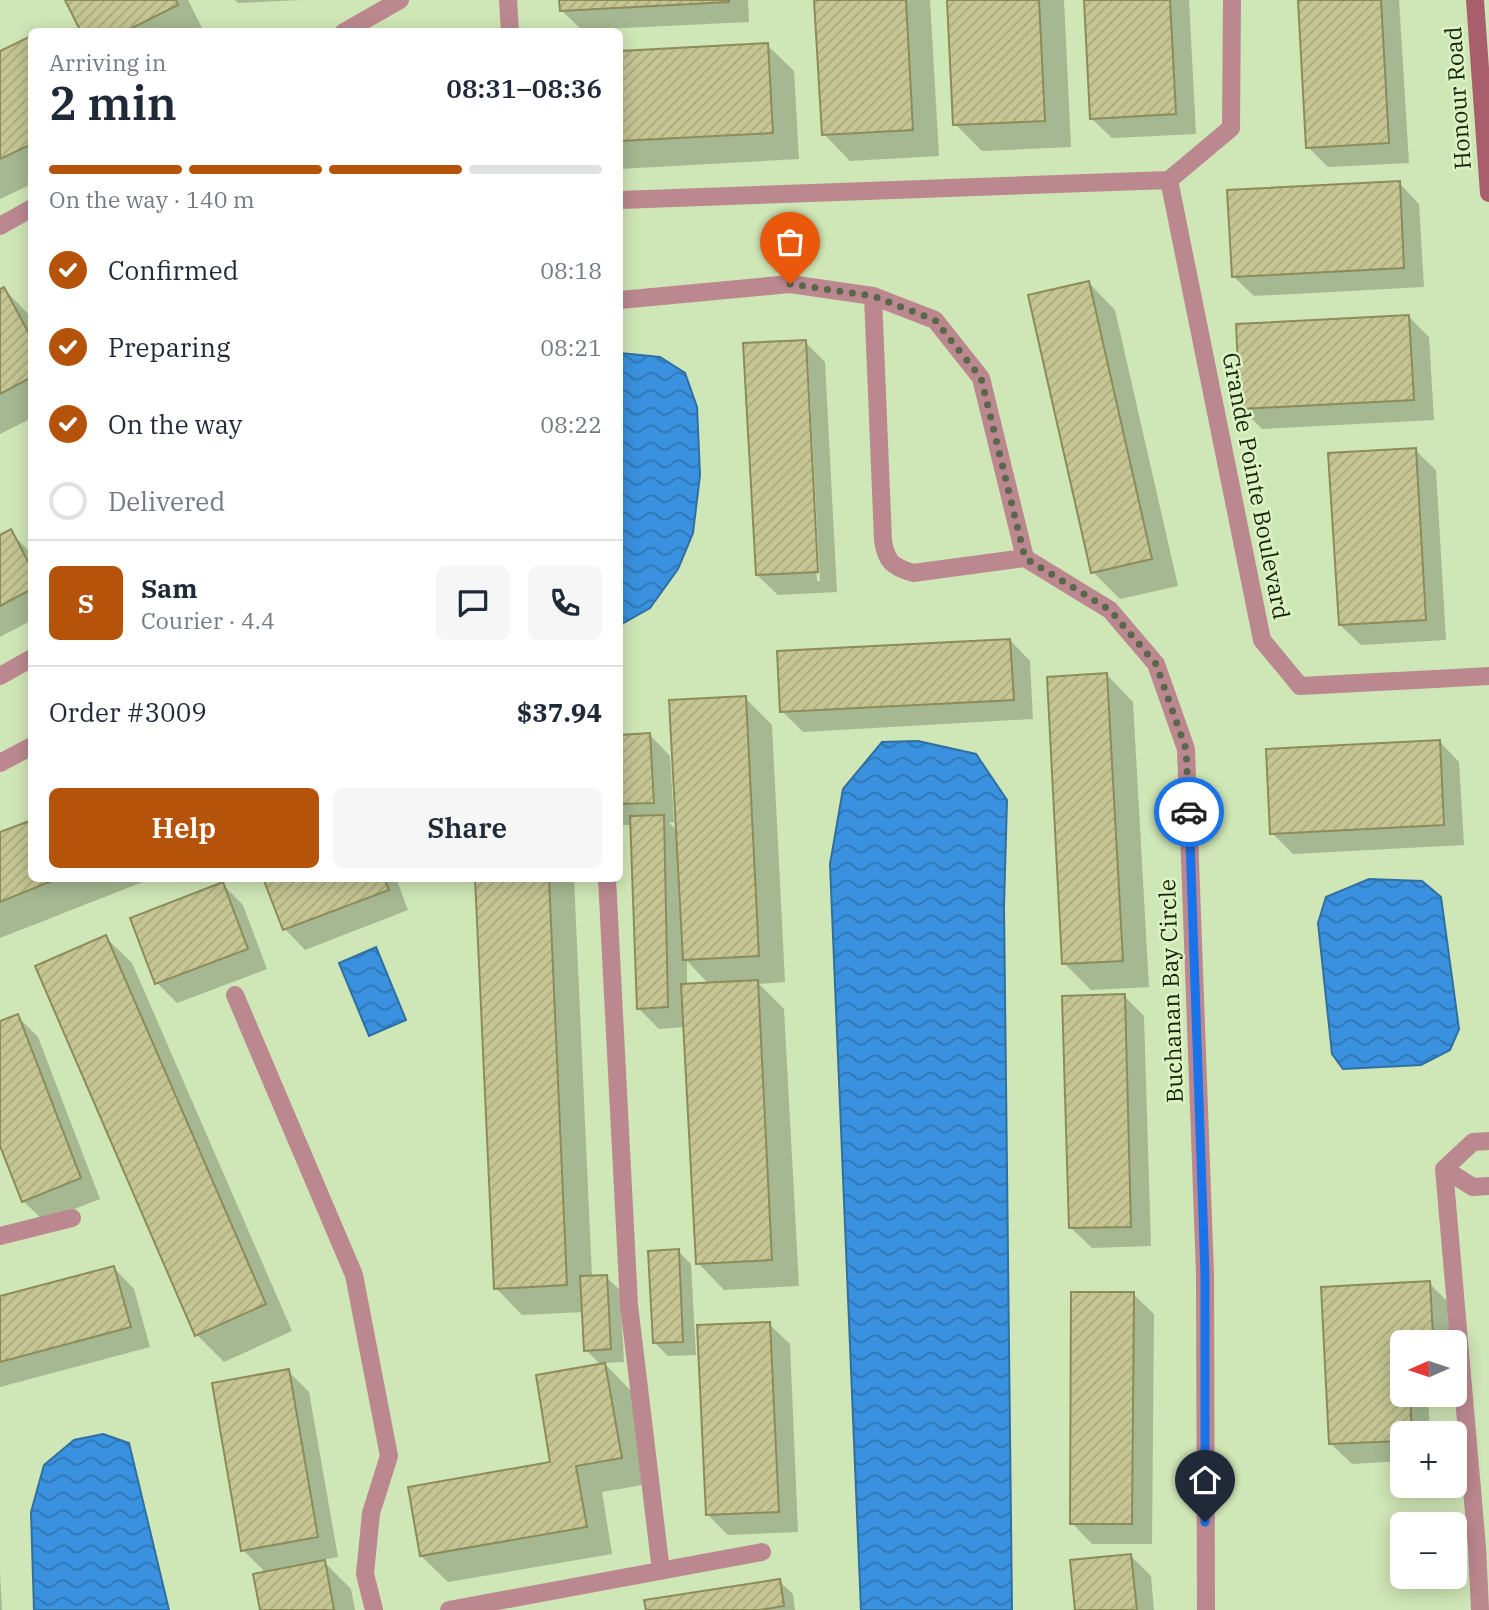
<!DOCTYPE html>
<html lang="en">
<head>
<meta charset="utf-8">
<style>
	body { margin:0; font-family:"IBM Plex Serif",serif; background:#f6f6f7; color:#1f2937; height:100vh; display:flex; flex-direction:column; font-size:26px; white-space:nowrap }
	* { box-sizing:border-box; margin:0 }
	p { font-size:23px; color:#747a83 }
	.icon { flex:none; width:38px; height:38px; fill:none; stroke:currentColor; stroke-width:2; stroke-linecap:round; stroke-linejoin:round }
	.map { position:relative; flex:1; overflow:hidden }
	.panel { position:absolute; left:28px; top:28px; width:595px; height:854px; display:flex; flex-direction:column; background:#fff; border-radius:10px; box-shadow:0 4px 18px #0003 }
	.panel>* { flex:none }
	.needle { width:46px; rotate:267deg }
	.fabs { position:absolute; left:1390px; top:1330px; display:grid; gap:14px }
	.fabs a { display:grid; place-items:center; width:77px; height:77px; border-radius:10px; background:#fff; box-shadow:0 4px 18px #0003; font-size:35px }
	.pin { position:absolute; display:grid; place-items:center; width:60px; height:60px; color:#fff; margin:-72px -30px; border-radius:50% 50% 50% 0; rotate:-45deg; box-shadow:0 0 7px #0007 }
	.pin .icon { rotate:45deg }
	.courier { position:absolute; display:grid; place-items:center; width:70px; height:70px; margin:-35px; border:5px solid #1a73e8; border-radius:50%; background:#fff; color:#222; box-shadow:0 2px 9px #0007 }
	.head em { font-style:normal; font-weight:600 }
	.head div { display:flex; flex-direction:column-reverse }
	.head { display:flex; align-items:center; justify-content:space-between; height:119px; padding:0 21px }
	h1 { font-size:46px; font-weight:600; line-height:52px }
	.bar { display:grid; grid-template-columns:repeat(4,1fr); gap:10px 7px; align-content:center; height:84px; padding:0 21px }
	.bar i { height:9px; border-radius:5px; background:#e0e1e3 }
	.bar .selected { background:#b45309 }
	.bar p { grid-column:span 4 }
	.line { display:flex; align-items:center; gap:18px; padding:0 21px; border-top:2px solid #e0e1e3 }
	.line div { flex:1 }
	.round { display:grid; place-items:center; flex:none; width:74px; height:74px; border-radius:10px; background:#f6f6f7 }
	ol { padding:0 21px; list-style:none }
	li { display:flex; align-items:center; gap:21px; height:77px }
	li p { margin-inline-start:auto }
	li .icon { padding:7px; border-radius:50%; background:#b45309; color:#fff; stroke-width:4 }
	li:last-child { color:#747a83 }
	li i { width:38px; height:38px; border:4px solid #e0e1e3; border-radius:50% }
	.button { display:flex; gap:14px; margin-top:auto; padding:14px 21px }
	.button a { flex:1; height:80px; border-radius:10px; background:#b45309; color:#fff; font-size:28px; font-weight:600; line-height:80px; text-align:center }
	.button a+a { background:#f6f6f7; color:#1f2937 }
	.map>svg:first-child { display:block }
	.water { fill:url(#water-waves); stroke:#3070a1; stroke-width:2 }
	.shadow { fill:#0003; fill-rule:evenodd }
	.building { fill:url(#building-hatch); stroke:#8c8c5b; stroke-width:2 }
	.lines { fill:none; stroke-linecap:round; stroke-linejoin:round }
	.lane { stroke:#bc8890; stroke-width:18 }
	.street { stroke:#bc8890; stroke-width:18 }
	.secondary { stroke:#a85e6b; stroke-width:18 }
	.done { stroke:#59674a; stroke-width:7; stroke-dasharray:0 12.6 }
	.route { stroke:#1a73e8; stroke-width:9 }
	.labels { text-anchor:middle; stroke-width:5; stroke-linejoin:round; paint-order:stroke }
	.street-label { font-size:23px; fill:#1a2210; stroke:#dcf4c3 }
</style>
</head>
<body>
<div class="map">
<svg width="1489" height="1610" viewBox="0 0 1489 1610">
	<defs>
		<pattern id="water-waves" width="16" height="10" patternUnits="userSpaceOnUse" patternTransform="scale(1.75)"><rect width="16" height="10" fill="#3991df"/><path d="M0 5q4-4 8 0t8 0" fill="none" stroke="#2f76b3"/></pattern>
		<pattern id="building-hatch" width="6" height="6" patternUnits="userSpaceOnUse" patternTransform="scale(1.75)"><rect width="6" height="6" fill="#c5c693"/><path d="M-1 1l2-2M0 6l6-6M5 7l2-2" fill="none" stroke="#a9aa7e"/></pattern>
	</defs>
	<rect width="100%" height="100%" fill="#cfe6b6"/>
	<!-- water -->
	<path class="water" d="M620,353l40,4 25,16 12,34 3,68 -7,58 -15,36 -28,39 -30,17z
		M918,741l58,13 31,46 -3,106 8,704h-151l-31,-746 13,-75 39,-47z
		M1369,879l53,2 19,16 18,132 -9,21 -29,15 -78,4 -11,-15 -14,-131 8,-26z
		M376,947l30,73 -37,16 -30,-73z
		M103,1434l26,9 40,167h-135l-3,-98 13,-47 30,-25z"/>
	<!-- shadow -->
	<path class="shadow" d="M67,0h121l16,32h-121z
		M235,0h66l-63,3z
		M561,0h187l1,22 -167,8 -21,-20z
		M816,0h114l9,156 -89,5 -26,-27z
		M949,0h115l7,147 -89,4 -27,-27z
		M1085,0h104l7,134 -84,4 -21,-20z
		M1300,0h99l10,163 -81,4 -20,-20z
		M32,42v142l-32,15v-146z
		M767,45l27,26 5,88 -179,10v-116z
		M1399,183l20,21 5,83 -170,9 -21,-20z
		M1089,283l26,27 63,276 -58,13 -27,-27z
		M4,289l28,29v100l-32,16v-143z
		M1409,317l20,20 5,83 -172,9 -20,-20z
		M805,342l20,20 12,230 -59,3 -21,-20zM805,361h3l12,220h-3z
		M1415,450l21,20 10,170 -85,5 -21,-20z
		M10,532l22,22v11l-7,-12h-4l11,20v47l-32,17v-100z
		M1010,640l20,21 3,58 -230,13 -21,-21z
		M1107,675l26,27 16,285 -58,3 -27,-27z
		M745,698l27,27 13,257 -26,2 25,25 15,277 -75,4 -26,-27 -13,-236 -26,2 -21,-21 -6,-183h-12v-88l30,-2 20,21 4,66 -5,1 9,8zM687,961l23,24 -23,1z
		M1439,741l20,21 5,83 -171,9 -21,-21z
		M0,834l32,44h121l-153,60z
		M265,878h131l12,32 -103,40 -20,-21z
		M477,878h97l18,399h14l14,13 4,72 -20,1 28,29 16,92 -46,8 10,62 -164,28 -27,-26 131,-93 49,-98 -15,-15 -2,-38 -62,3 -26,-27z
		M222,884l21,21 24,64 -90,34 -20,-20z
		M105,937l27,26 160,368 -68,31 -27,-27z
		M1124,996l20,20 7,230 -59,2 -21,-20z
		M17,1016l21,21 62,162 -56,22 -21,-20 -23,-60v-118z
		M678,1251l13,13 5,91 -28,1 -14,-14z
		M114,1268l20,21 16,58 -150,40v-89z
		M1429,1283l20,20 2,39h-49v53h26l2,38h-28v28l-50,3 -21,-20z
		M1133,1294l21,20 -2,230h-60l-20,-21z
		M769,1324l21,20 8,188 -70,3 -21,-21z
		M288,1371l21,21 29,165 -16,3 29,29 4,21h-94l5,-37 -23,-23z
		M1130,1555l21,21 3,34h-77z
		M0,1572l2,38h-2z
		M779,1581l14,13 2,16h-147z"/>
	<!-- building -->
	<path class="building" d="M65,0h111l2,5 -54,27h-43z
		M559,0h170v2l-169,9z
		M814,0h92l7,130 -91,5z
		M947,0h92l6,121 -92,4z
		M1084,0h86l6,114 -86,5z
		M1298,0h83l8,143 -83,5z
		M29,37l3,4v103l-32,15v-108z
		M768,43l5,90 -153,8v-90z
		M1400,181l4,87 -172,9 -5,-87z
		M1089,281l63,278 -61,14 -63,-278z
		M4,287l28,52v38l-32,17v-105z
		M1409,315l5,85 -174,9 -4,-85z
		M806,340l12,232 -62,3 -13,-232z
		M1416,448l10,172 -87,5 -11,-172z
		M11,529l21,40v20l-32,17v-71z
		M1010,639l4,61 -234,12 -3,-61z
		M1107,673l16,288 -61,3 -15,-287z
		M746,696l13,260 -76,4 -14,-260z
		M650,733l4,70 -34,1v-69z
		M1440,740l4,85 -174,9 -4,-85z
		M664,815l4,192 -31,2 -7,-193z
		M32,820v58h27l-59,24v-70z
		M263,878h121l5,12 -106,40z
		M475,878h74l18,407 -73,4z
		M223,882l25,67 -93,35 -25,-66z
		M106,935l160,369 -71,32 -160,-370z
		M758,980l14,280 -76,4 -15,-280z
		M1125,994l6,233 -62,1 -7,-232z
		M18,1014l63,164 -59,24 -22,-56v-125z
		M679,1249l4,93 -30,1 -5,-92z
		M114,1266l17,61 -131,35v-66z
		M607,1275l4,74 -27,2 -4,-75z
		M1430,1281l3,54 -27,2 1,5h-5v53h8l2,38h-10v8l-73,3 -8,-157z
		M1071,1292h63l-2,232h-62z
		M770,1322l9,190 -73,3 -9,-190z
		M605,1363l17,95 -46,8 11,61 -167,29 -12,-69 142,-25 -14,-87z
		M289,1369l29,168 -77,14 -29,-168z
		M1131,1554l6,56h-62l-5,-50z
		M325,1560l9,50h-74l-7,-36z
		M780,1579l4,27 -24,4h-114l-2,-10z"/>
	<g class="lines">
		<!-- lane -->
		<path class="lane" d="M344,32l56,-32
			M0,226l32,-18
			M873,296l10,244c3,22 10,27 30,33l112,-15
			M620,300l170,-16 83,12 62,24 46,58 44,180 85,52 46,54 30,85 19,525 1,336
			M0,676l32,-18
			M1435,679l54,-3
			M0,763l32,-17
			M607,878l22,427 32,266
			M235,995l119,280 35,181 -18,57 -6,61 9,36
			M1489,1141l-16,1 -29,27 29,18 16,-1
			M1444,1169l33,378 3,63
			M0,1236l72,-18
			M449,1610l313,-58"/>
		<!-- street -->
		<path class="street" d="M508,0l2,32
			M1169,180l93,460 38,46 135,-7
			M620,200l549,-20 62,-52 1,-128"/>
		<!-- secondary -->
		<path class="secondary" d="M1475,0l14,193"/>
	</g>
	<g class="lines">
		<!-- done -->
		<path class="done" d="M790,284l83,12 62,24 46,58 44,180 85,52 46,54 30,85 3,63"/>
		<!-- route -->
		<path class="route" d="M1189,812l16,462v248"/>
	</g>
	<g class="labels">
		<!-- street labels -->
		<g class="street-label">
			<text transform="translate(1458 98) rotate(-94)" y="8">Honour Road</text>
			<text transform="translate(1256 486) rotate(79)" y="8">Grande Pointe Boulevard</text>
			<text transform="translate(1171 991) rotate(-92)" y="8">Buchanan Bay Circle</text>
		</g>
	</g>
</svg>
<div class="fabs">
<a><svg class="needle" viewBox="-14 -14 28 28"><path d="M0-13l5 13h-10z" fill="#e53935"/><path d="M0 13l5-13h-10z" fill="#747a83"/></svg></a>
<a>+</a>
<a>−</a>
</div>
<div class="pin" style="left:790px;top:284px;background:#ea580c"><svg class="icon" aria-label="bag" viewBox="0 0 24 24"><path d="M5 8h14l-1 12H6zM9 8a3 3 0 0 1 6 0"/></svg></div>
<div class="pin" style="left:1205px;top:1522px;background:#1f2937"><svg class="icon" aria-label="home" viewBox="0 0 24 24"><path d="M3 11l9-7 9 7M6 9v11h12V9"/></svg></div>
<div class="courier" style="left:1189px;top:812px"><svg class="icon" aria-label="car" viewBox="0 0 24 24"><path d="M5 17H2v-5l4-1 3-4h7l3 4 3 1v5h-3M9 17h6M6 11h13"/><circle cx="7" cy="17" r="2"/><circle cx="17" cy="17" r="2"/></svg></div>
<section class="panel">
<div class="head"><div><h1>2 min</h1><p>Arriving in</p></div><em>08:31–08:36</em></div>
<div class="bar"><i class="selected"></i><i class="selected"></i><i class="selected"></i><i></i><p>On the way · 140 m</p></div>
<ol>
<li><svg class="icon" aria-label="check" viewBox="0 0 24 24"><path d="M5 12l5 5 9-10"/></svg>Confirmed<p>08:18</p></li>
<li><svg class="icon" aria-label="check" viewBox="0 0 24 24"><path d="M5 12l5 5 9-10"/></svg>Preparing<p>08:21</p></li>
<li><svg class="icon" aria-label="check" viewBox="0 0 24 24"><path d="M5 12l5 5 9-10"/></svg>On the way<p>08:22</p></li>
<li><i></i>Delivered</li>
</ol>
<div class="line" style="height:126px"><b class="round" style="background:#b45309;color:#fff">S</b><div><b>Sam</b><p>Courier · 4.4</p></div><a class="round"><svg class="icon" aria-label="chat" viewBox="0 0 24 24"><path d="M4 5h16v11H9l-5 4z"/></svg></a><a class="round"><svg class="icon" aria-label="phone" viewBox="0 0 24 24"><path d="M5 4h4l2 5-3 2q2 4 5 5l2-3 5 2v4C11 20 4 13 5 4z"/></svg></a></div>
<div class="line" style="height:91px"><div>Order #3009</div><b>$37.94</b></div>
<div class="button"><a>Help</a><a>Share</a></div>
</section>
</div>
</body>
</html>
